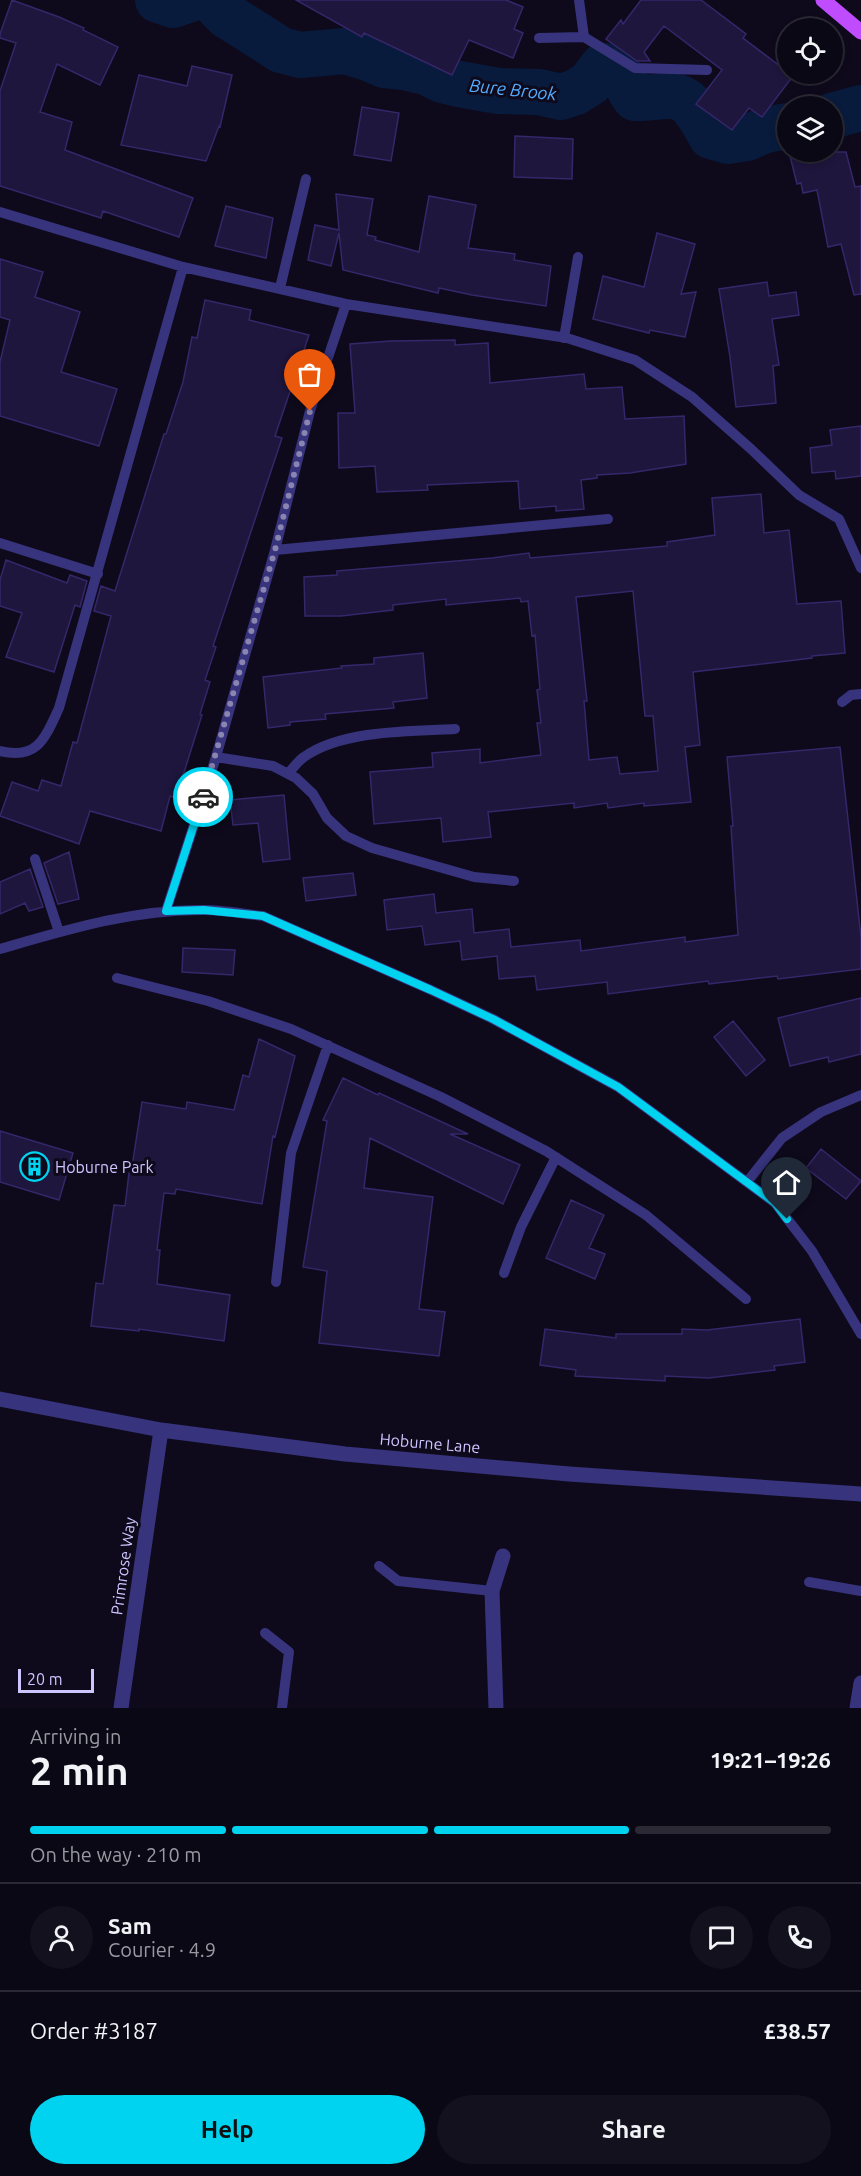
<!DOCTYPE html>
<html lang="en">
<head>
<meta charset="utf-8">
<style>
	body { margin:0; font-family:Ubuntu,sans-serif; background:#13111e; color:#f1f3f6; height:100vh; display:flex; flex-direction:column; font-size:22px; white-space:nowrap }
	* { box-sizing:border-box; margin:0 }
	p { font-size:20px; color:#999aa0 }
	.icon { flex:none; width:33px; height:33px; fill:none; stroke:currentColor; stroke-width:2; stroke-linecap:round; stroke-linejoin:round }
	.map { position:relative; height:1708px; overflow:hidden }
	.side { display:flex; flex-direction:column; background:#0a0815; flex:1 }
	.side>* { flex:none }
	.fabs { position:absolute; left:777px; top:18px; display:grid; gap:12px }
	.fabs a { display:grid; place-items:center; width:66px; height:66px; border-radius:50%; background:#0a0815; box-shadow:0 3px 9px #0003,0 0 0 2px #2a2934; font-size:30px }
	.scale { position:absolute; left:18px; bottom:15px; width:76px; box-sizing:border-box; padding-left:6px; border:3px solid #cdc5ff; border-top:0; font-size:16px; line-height:21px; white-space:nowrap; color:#cdc5ff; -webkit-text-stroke:4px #0e0a1c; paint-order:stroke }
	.pin { position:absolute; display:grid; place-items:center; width:51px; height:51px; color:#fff; margin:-62px -26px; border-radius:50% 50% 50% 0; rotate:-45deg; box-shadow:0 0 6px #0007 }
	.pin .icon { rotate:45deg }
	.courier { position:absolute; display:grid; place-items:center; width:60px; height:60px; margin:-30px; border:4px solid #00d3f0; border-radius:50%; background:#fff; color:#222; box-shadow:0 2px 8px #0007 }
	.head em { font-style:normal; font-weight:600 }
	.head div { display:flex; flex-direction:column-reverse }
	.head { display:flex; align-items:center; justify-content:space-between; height:102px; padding:0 30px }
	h1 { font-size:39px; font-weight:600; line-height:45px }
	.bar { display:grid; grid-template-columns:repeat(4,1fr); gap:9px 6px; align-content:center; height:72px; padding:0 30px }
	.bar i { height:8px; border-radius:4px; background:#2a2934 }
	.bar .active { background:#00d3f0 }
	.bar p { grid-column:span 4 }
	.line { display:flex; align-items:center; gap:15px; padding:0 30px; border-top:2px solid #2a2934 }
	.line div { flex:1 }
	.round { display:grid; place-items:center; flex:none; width:63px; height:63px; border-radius:32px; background:#13111e }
	.button { display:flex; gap:12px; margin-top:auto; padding:12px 30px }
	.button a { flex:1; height:69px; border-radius:36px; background:#00d3f0; color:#111; font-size:24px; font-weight:600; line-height:69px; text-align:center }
	.button a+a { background:#13111e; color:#f1f3f6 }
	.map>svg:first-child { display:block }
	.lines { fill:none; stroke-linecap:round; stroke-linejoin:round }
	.river { stroke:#081b3c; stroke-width:46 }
	.building { fill:#1e163d; stroke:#35276a; stroke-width:1.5; fill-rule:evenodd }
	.lane { stroke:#37337d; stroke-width:10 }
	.street { stroke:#37337d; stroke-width:15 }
	.primary { stroke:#c04cff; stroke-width:15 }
	.done { stroke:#8a84b0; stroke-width:6; stroke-dasharray:0 10.8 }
	.route { stroke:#00d3f0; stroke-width:8 }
	.labels { text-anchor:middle; stroke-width:6; stroke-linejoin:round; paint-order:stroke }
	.poi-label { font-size:16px; fill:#cdc5ff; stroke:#0e0a1c; text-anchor:start }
	.street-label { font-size:16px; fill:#cdc5ff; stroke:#0e0a1c }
	.water-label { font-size:18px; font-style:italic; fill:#53acff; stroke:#0e0a1c }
</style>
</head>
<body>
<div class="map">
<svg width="861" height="1708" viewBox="0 0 861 1708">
	<rect width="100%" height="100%" fill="#0e0a1c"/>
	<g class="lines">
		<!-- river -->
		<path class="river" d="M158,0l15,5 15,-5
			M212,0l14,15 55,35 19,5 45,-4 23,7 16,7 20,2 22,5 16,8 17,4 39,7 41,1 22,5 15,-5 14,-9 13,-17c18,0 23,20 32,32 12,1 33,-4 43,-1 16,5 25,25 33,39l17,5 19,-3 18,-8 23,-4
			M832,116l29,-8"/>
	</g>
	<!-- building -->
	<path class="building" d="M12,0l47,17 25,11 -1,2 35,17 -18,38 -43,-21 -17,48 32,10 -7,28 128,48 -14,39 -76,-26 -2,7 -101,-32v-95l16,-48 -16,-5v-4z
		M296,0h210l17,7 -9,22 9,4 -10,25 -44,-18 -17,35 -88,-42 -2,4z
		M641,0h60l45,34 -3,4 50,38 -31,41 -13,-9 -17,22 -36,-26 26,-34 -58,-44 -20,26 6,9h-13l-31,-22 15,-19 2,4z
		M192,66l40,9 -12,52 -1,-1 -13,35 -85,-16 18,-70 48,11z
		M362,107l37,6 -8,48 -37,-6z
		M515,136l58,3 -1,40 -58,-2z
		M789,152h57l9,35 6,-1v108l-7,1 -13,-51 -13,3 -11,-57 -14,3 -2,-10 -4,1z
		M336,194l37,5 -6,36 9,2 -1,3 44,12 10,-56 47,9 -8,43 47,6 -1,6 37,6 -5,40 -74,-11 -33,-7 -1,5 -95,-23 -4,-37 -8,33 -23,-6 7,-35 24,5z
		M226,206l47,12 -7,40 -51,-12z
		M657,233l38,11 -14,50 15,-2 -11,45 -35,-7 -1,3 -56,-14 10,-43 41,11z
		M0,259l43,13 -8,25 45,15 -19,60 56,17 -18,57 -99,-30v-54l10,-42 -10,-3z
		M767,282l2,14 27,-4 3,23 -27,4 7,46 -6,1 3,37 -40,4 -6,-50 -11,-68z
		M205,300l46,10 -2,10 60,15 -34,101 7,2 -69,208 3,1 -11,33 5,2 -10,32 2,1 -26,83 -6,-2 -9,35 -71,-20 -11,33 -79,-28 12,-34 26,9 4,-11 19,6 12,-44 4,1 34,-127 -17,-5 7,-25 14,5 49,-157h2l17,-52 9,-45 5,1z
		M455,340v5l33,-2 2,40 94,-9 2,15 36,-2 3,32 59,-3 2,48 -56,9 -33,2v3l-16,2 3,29 -28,2v-5l-36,3 -2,-28 -91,4 1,5 -51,2 -2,-26 -36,2 -1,-55h17l-5,-69 41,-3z
		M861,426v50l-25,3 -1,-8 -23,2 -2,-25 22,-3 -2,-15z
		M761,494l3,39 25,-3 8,74 44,-3 4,52 -33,3v2l-119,14 7,73 -15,2 6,55 -47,4v-3l-36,5 -1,-5 -33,5v-5l-86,9 3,25 -48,5 -2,-24 -67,6 -4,-52 63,-5 -1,-14 48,-4v14l61,-8 -4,-32h4l-4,-33 3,-1 -5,-54 -3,1 -4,-35 -7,1 -1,-4 -74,7v-6l-53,6v5l-52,6h-36l-1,-39 33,-2v-4l155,-13 37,-5 1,5 137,-12v-4l48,-7 -3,-37zM633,591l12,125h8l5,55 -38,3 -3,-17 -28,3 -5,-59h3l-11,-104z
		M6,560l61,23 3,-8 17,6 -7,26 -5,-2 -21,67 -48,-15 16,-44 -22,-7v-26z
		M423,653l4,45 -34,4 1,6 -69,6 1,5 -36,3v3l-22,3 -5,-51 79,-9 -1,-2 33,-2v-6z
		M840,747l21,190v32l-83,10 -1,-3 -68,8 -1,-3 -100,13 -1,-12 -70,8 -2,-14 -36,3 -2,-23 -35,4 -2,-19 -35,4 -3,-19 -35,4 -3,-30 50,-6 2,19 36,-4 2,24 35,-4 2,18 69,-7 1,11 104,-14v5l53,-7 -7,-109h2l-6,-69z
		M284,795l6,64 -27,3 -5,-39 -25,2 -3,-25z
		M69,852l10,47 -21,5 -14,-41z
		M30,869l13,38 -14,4 -4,-8 -25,11v-32z
		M353,873l3,22 -50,6 -3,-23z
		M183,948l52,2 -2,25 -51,-3z
		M861,998v56l-32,8 -1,-5 -38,9 -12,-48z
		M733,1021l32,39 -19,16 -32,-39z
		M259,1039l36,17 -20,81 -2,-1 -11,68 -86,-15 -1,5 -11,-1 -7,57h3l-3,34 73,11 -6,46 -85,-12v2l-48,-5 5,-43 7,1 11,-79 11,1 4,-33h2l11,-71 44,7 1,-7 47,8 9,-35 6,2z
		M343,1078l35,17 1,-2 89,41h-18l70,31 -17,39 -133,-66 -6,50 69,9 -14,112 26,3 -6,44 -120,-13 8,-72 -24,-4 24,-146 -4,-1z
		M0,1131l73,22 -14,47 -59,-18z
		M821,1149l40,32 -15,18 -40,-31z
		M571,1200l33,15 -15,33 16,6 -10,25 -49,-21z
		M800,1319l5,43 -31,4 1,4 -66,8 -44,-2v5l-90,-5 1,-6 -36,-5 5,-36 71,9v-4h66v-5l25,1z"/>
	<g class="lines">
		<!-- lane -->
		<path class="lane" d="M579,0l5,37 51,31 72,2
			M539,38l45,-1
			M0,212l183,55 163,37 221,34 68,22 57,37 59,52 48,46 40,24 22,49
			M280,288l26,-109
			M564,338l14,-81
			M0,543l98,31
			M275,550l333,-31
			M842,702l9,-7 10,-1
			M0,751c38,9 45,-13 59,-43l124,-441
			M216,757l57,9 23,12 17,16 14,24 19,18 26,12 102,29 40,4
			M288,774c5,-6 10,-13 16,-17 37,-27 107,-26 151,-28
			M35,859l24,73
			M166,911l50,-154 59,-207 35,-139 36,-107
			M0,949c66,-19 134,-40 204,-39 19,0 40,4 59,6l168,74 62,29 125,68 157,116 37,48 49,83
			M117,978l91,23 83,28 150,68 105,54 100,64 100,84
			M747,1182l35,-44 39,-26 40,-17
			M504,1273l17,-46 35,-70
			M276,1282l15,-129 37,-108
			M379,1566l19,15 94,10
			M809,1582l52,9
			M265,1633l24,19 -7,56"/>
		<!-- street -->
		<path class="street" d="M0,1399l161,31 184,24 224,20 292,20
			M121,1708l40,-278
			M496,1708l-4,-117 11,-35
			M857,1708l4,-25"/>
		<!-- primary -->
		<path class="primary" d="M823,0l38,32"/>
	</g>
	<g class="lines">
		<!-- done -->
		<path class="done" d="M203,797l72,-247 35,-139"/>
		<!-- route -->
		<path class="route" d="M203,797l-37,114 38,-1 59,6 168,74 62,29 125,68 157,116 12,16"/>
	</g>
	<!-- icons -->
	<defs>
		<symbol id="building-ring" viewBox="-11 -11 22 22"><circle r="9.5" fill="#0e0a1c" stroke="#00d3f0" stroke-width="1.5"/><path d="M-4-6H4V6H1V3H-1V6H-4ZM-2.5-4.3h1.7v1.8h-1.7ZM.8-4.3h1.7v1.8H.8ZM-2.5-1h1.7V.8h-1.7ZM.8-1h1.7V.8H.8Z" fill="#00d3f0"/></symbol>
	</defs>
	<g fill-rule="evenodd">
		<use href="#building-ring" x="18" y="1150" width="33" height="33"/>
	</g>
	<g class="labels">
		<!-- poi labels -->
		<g class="poi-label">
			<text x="55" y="1173">Hoburne Park</text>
		</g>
		<!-- street labels -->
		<g class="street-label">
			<text transform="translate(430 1443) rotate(5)" y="6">Hoburne Lane</text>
			<text transform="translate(123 1566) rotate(-82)" y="6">Primrose Way</text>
		</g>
		<!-- water labels -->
		<g class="water-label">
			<text transform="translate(513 90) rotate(6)" y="6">Bure Brook</text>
		</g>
	</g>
</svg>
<div class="fabs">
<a><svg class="icon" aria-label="locate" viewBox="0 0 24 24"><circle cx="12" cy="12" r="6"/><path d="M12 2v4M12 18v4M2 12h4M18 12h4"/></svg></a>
<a><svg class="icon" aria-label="layers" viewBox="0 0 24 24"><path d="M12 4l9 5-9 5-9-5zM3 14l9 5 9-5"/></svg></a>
</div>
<div class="scale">20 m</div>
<div class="pin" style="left:310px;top:411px;background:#ea580c"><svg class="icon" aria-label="bag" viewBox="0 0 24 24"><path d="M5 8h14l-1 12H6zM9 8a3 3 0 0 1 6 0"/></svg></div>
<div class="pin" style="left:787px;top:1219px;background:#1f2937"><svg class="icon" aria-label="home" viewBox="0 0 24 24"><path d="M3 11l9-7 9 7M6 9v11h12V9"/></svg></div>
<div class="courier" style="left:203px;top:797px"><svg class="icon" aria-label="car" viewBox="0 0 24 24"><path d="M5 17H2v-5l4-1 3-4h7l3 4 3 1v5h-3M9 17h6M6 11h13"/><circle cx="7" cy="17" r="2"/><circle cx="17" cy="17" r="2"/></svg></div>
</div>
<section class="side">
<div class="head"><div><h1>2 min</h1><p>Arriving in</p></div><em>19:21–19:26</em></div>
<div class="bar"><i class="active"></i><i class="active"></i><i class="active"></i><i></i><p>On the way · 210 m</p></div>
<div class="line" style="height:108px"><a class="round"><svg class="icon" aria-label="person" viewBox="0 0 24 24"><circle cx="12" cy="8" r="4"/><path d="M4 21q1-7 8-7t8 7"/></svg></a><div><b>Sam</b><p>Courier · 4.9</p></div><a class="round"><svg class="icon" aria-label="chat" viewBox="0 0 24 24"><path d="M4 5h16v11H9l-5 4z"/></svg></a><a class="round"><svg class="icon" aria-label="phone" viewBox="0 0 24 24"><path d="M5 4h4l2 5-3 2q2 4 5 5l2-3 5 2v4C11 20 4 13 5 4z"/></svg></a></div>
<div class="line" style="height:78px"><div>Order #3187</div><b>£38.57</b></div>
<div class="button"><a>Help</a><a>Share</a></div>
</section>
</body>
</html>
